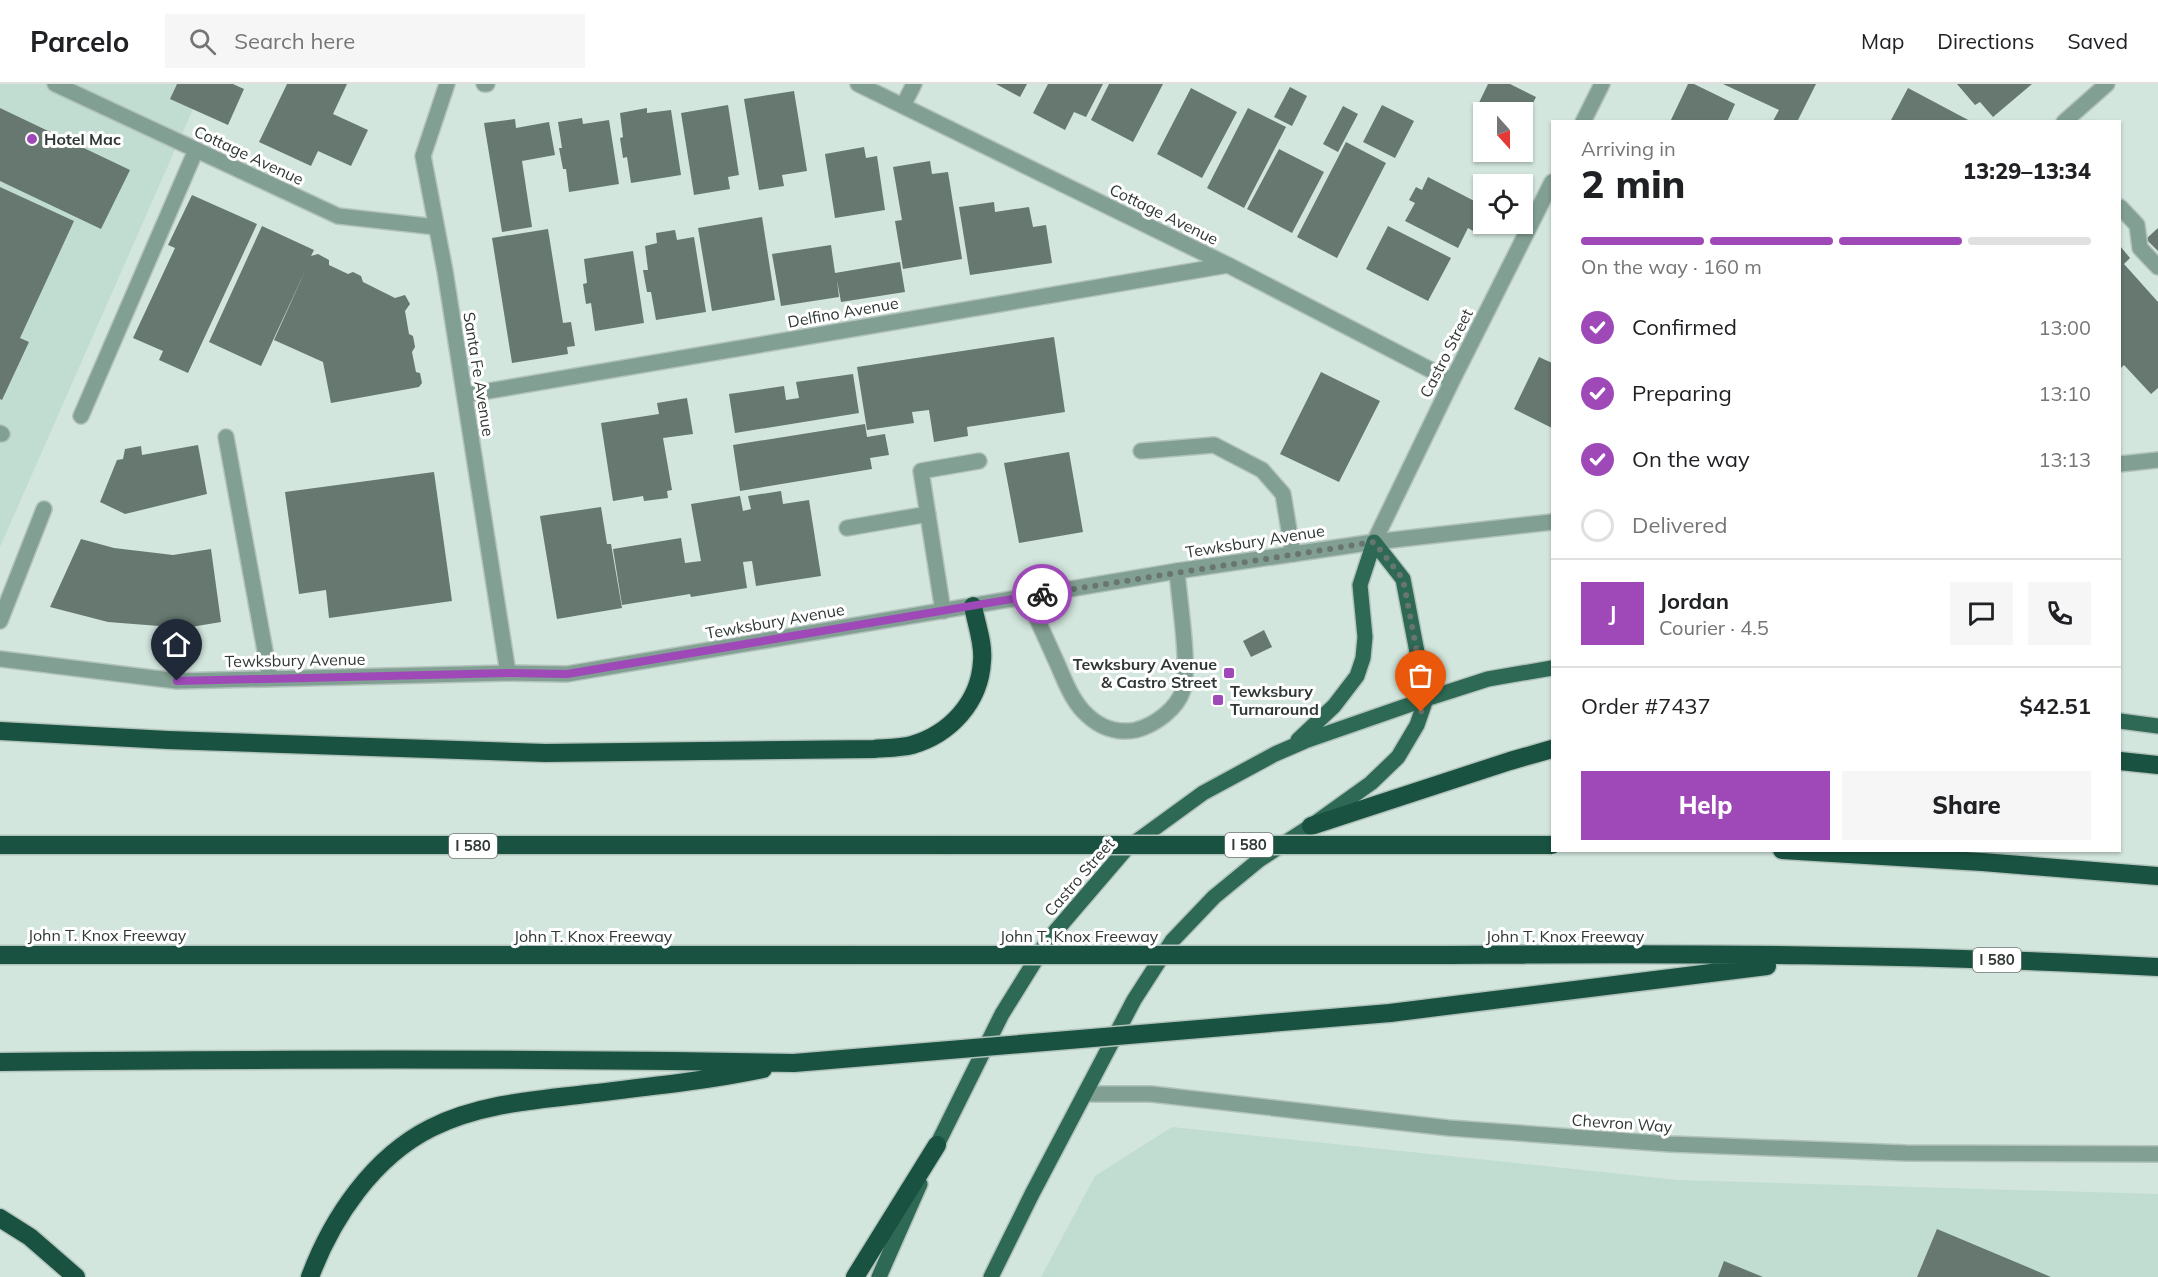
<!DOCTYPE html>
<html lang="en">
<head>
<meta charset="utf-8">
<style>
	body { margin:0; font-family:Mulish,sans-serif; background:#f6f6f6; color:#202124; height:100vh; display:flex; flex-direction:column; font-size:22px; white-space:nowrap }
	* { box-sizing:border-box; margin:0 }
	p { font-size:20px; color:#757577 }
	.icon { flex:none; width:33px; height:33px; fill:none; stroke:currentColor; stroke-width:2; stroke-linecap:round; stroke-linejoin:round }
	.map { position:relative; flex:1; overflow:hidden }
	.drawer { position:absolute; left:1551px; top:36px; width:570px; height:732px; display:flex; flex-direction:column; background:#fff; border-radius:0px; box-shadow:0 2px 4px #0004 }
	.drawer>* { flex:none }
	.needle { width:39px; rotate:159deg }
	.fabs { position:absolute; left:1473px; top:18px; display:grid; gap:12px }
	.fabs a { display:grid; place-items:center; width:60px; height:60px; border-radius:0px; background:#fff; box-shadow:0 2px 4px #0004; font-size:30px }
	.pin { position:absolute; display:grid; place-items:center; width:51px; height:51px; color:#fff; margin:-62px -26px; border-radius:50% 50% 50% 0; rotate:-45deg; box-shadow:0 0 6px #0007 }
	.pin .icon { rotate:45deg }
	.courier { position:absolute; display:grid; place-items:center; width:60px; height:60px; margin:-30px; border:4px solid #9e49b7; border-radius:50%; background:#fff; color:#222; box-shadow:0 2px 8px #0007 }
	.overview em { font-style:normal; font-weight:800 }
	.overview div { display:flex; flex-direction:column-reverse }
	.overview { display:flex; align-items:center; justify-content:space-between; height:102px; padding:0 30px }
	h1 { font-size:39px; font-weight:800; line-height:45px }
	.bar { display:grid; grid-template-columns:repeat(4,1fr); gap:9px 6px; align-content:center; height:72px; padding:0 30px }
	.bar i { height:8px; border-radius:4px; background:#e0e0e0 }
	.bar .active { background:#9e49b7 }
	.bar p { grid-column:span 4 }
	.line { display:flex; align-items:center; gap:15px; padding:0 30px; border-top:2px solid #e0e0e0 }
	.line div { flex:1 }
	.round { display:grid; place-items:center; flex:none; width:63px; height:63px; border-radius:0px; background:#f6f6f6 }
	ol { padding:0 30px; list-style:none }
	li { display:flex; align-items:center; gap:18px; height:66px }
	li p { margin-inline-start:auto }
	li .icon { padding:6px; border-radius:50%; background:#9e49b7; color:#fff; stroke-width:4 }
	li:last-child { color:#757577 }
	li i { width:33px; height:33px; border:3px solid #e0e0e0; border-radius:50% }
	.cta { display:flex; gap:12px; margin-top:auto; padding:12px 30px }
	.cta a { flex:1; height:69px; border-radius:0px; background:#9e49b7; color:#fff; font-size:24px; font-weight:800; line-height:69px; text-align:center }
	.cta a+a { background:#f6f6f6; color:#202124 }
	header { display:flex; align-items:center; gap:36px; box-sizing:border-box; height:84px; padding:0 30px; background:#fff; border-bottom:2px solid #e0e0e0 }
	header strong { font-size:28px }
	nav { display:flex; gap:33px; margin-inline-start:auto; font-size:21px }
	.search { width:420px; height:54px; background:#f6f6f6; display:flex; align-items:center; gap:15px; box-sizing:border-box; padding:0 21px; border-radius:0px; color:#757577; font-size:22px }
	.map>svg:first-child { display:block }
	.built { fill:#c1ddd1 }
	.building { fill:#667870 }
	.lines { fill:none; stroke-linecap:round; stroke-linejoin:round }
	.service-casing { stroke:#b2c3bb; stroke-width:18 }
	.minor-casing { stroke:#b2c3bb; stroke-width:18 }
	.tertiary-casing { stroke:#b2c3bb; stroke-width:18 }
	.primary-casing { stroke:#b2c3bb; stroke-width:18 }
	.motorway-casing { stroke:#b2c3bb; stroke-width:21 }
	.service { stroke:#829f93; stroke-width:15 }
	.minor { stroke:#829f93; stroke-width:15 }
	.tertiary { stroke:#829f93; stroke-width:15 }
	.primary { stroke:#2d6954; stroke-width:15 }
	.motorway { stroke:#195240; stroke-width:18 }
	.motorway-bridge-casing { stroke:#b2c3bb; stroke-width:21; stroke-linecap:butt }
	.motorway-bridge { stroke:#195240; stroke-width:18 }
	.done { stroke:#697570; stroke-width:6; stroke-dasharray:0 10.8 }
	.route { stroke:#9e49b7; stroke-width:8 }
	.poi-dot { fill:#9e49b7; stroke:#fff; stroke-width:2 }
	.labels { text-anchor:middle; stroke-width:6; stroke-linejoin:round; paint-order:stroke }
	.shield { fill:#fff; stroke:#6e7472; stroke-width:1.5 }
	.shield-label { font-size:15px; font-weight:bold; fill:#303835 }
	.poi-label { font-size:16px; font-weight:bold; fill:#303835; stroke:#fff; text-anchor:start }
	.street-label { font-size:16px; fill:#303835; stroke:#fff }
</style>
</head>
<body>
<header>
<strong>Parcelo</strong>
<div class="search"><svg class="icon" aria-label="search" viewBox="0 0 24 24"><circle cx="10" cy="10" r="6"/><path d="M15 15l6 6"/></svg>Search here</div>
<nav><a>Map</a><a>Directions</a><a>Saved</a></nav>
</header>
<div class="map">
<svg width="2158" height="1193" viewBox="0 0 2158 1193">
	<rect width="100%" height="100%" fill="#d2e6dd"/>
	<!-- built -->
	<path class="built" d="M0,0h204l-204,463z
		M1172,1043l506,53 480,14v83h-1117l54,-101z"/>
	<!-- building -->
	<path class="building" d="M177,0h56l11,5 -16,36 -58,-26z
		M287,0h60l-14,30 35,16 -17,36 -33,-15 -7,15 -52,-24z
		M996,0h31l-7,13z
		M1048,0h55l-17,33 -12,-5 -9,18 -32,-17z
		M1109,0h54l-30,58 -42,-22z
		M1488,0h22l26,13 -14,28v-13h-38v6l-10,-5z
		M1688,0h6l41,20 -8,18h-57z
		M1723,0h93l-19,38 -24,-1 6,-11z
		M1957,0h75l-39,33 -13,-15 -5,3z
		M1290,3l17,9 -15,30 -18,-9z
		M1191,4l46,24 -35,66 -45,-24z
		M1908,4l64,34h-82z
		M794,7l13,80 -25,4 2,11 -25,4 -15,-91z
		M728,21l11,70 -11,2 2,12 -36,6 -13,-82z
		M1382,21l32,16 -19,37 -32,-16z
		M1343,22l15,8 -20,38 -15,-8z
		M0,24l130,62 -29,59 -101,-48z
		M647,24v5l24,-3 10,65 -50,8 -4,-26 -4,1 -3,-20 3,-1 -3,-24z
		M1248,24l38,19 -42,81 -37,-20z
		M582,34l1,6 26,-4 10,64 -50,8 -3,-23h-3l-4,-21h3l-4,-26z
		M515,35l1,9 33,-6 6,33 -33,6 10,66 -30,5 -18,-109z
		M1346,58l40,21 -49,95 -40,-21z
		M864,63l2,11 11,-2 8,54 -50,8 -10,-64z
		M1279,65l45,23 -32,61 -45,-24z
		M930,77l2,13 16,-2 14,87 -59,10 -8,-48 7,-1 -9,-53z
		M1428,93l56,29v4l-11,21 -5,-3 -10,20 -53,-27 10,-18 -6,-3 7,-13 6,3z
		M0,103l74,34 -54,117 9,4 -27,58 -2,-1z
		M192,111l65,29 -69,149 -29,-13 4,-9 -30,-13 42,-90 -7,-3z
		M994,118l1,10 34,-5 4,20 13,-2 6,38 -82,12 -11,-68z
		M762,133l13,83 -63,11 -14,-83z
		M262,142l52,24 -3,6 7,-2 11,6v5l19,9 5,-2 8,4 2,6 32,16 10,-3 5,9 -5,7 4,23 4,2 2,11 -3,5 4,20 4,1 2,10 -3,4 -88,16 -8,-41 -49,-22 32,-71 -45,97 -52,-24z
		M1388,142l63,32 -23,43 -62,-32z
		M2158,144v23l-12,-12z
		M548,145l15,94 8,-1 4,24 -8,1 1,7 -56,9 -20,-125z
		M675,146l2,10 17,-3 12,75 -50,8 -5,-28h-4l-4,-22h5l-3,-24 12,-3 -1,-10z
		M831,161l4,28 65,-11 5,30 -64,10 -4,-22 2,17 -58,9 -9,-52z
		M2120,162l10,12 -6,6 34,38v86l-7,6 -27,-29 -4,4z
		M633,167l11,72 -49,8 -4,-28 -5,1 -3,-20 4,-1 -3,-24z
		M1054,253l11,75 -98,15 1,9 -34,6 -5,-32 -17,2 2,11 -47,7 -10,-63z
		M1539,273l13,6v65l-38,-19z
		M1321,288l59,29 -41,81 -59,-28z
		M853,290l6,39 -124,20 -6,-39 55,-8 2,14 13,-2 -3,-16z
		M687,314l6,36 -30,4 9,52 -5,1 1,7 -24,3 -1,-5 -30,5 -12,-78 58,-9 -2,-11z
		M865,340l2,13 18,-3 4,21 -19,3 2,11 -132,22 -7,-46z
		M198,361l9,49 -82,20 -25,-12 17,-42 6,-1 2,-10 16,-3 1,9z
		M1069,368l14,80 -64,11 -15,-80z
		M434,388l18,129 -123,17 -3,-28 -27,4 -14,-102z
		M781,407l2,13 26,-4 12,76 -65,10 -4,-25 -9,1 4,26 -56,9 -1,-3 -68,11 -9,-56 68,-11 4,25 16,-2 -10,-57 49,-8 3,15 8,-2 -3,-13z
		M601,423l6,37h4l11,64 -65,11 -17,-103z
		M81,455l33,9 59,7 38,-6 10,73 -36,6 -77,-6 -58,-15z
		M1264,546l8,17 -21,10 -8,-16z
		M1937,1145l114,48h-134z
		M1724,1177l39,16h-45z"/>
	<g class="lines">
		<defs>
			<path id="service" d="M2120,123l17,18 3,23 18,19
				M81,332l115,-266
				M0,349l2,1
				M226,353l44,241
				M1141,367l73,-6 48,25 21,24 10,60
				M847,444l81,-14
				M1027,512c10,23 20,45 30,67 7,16 14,35 26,48 14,15 32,23 53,19 19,-5 41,-21 47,-40 7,-24 -4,-91 -6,-119
				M943,527l-22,-140 58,-10
				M0,537l44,-112"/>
			<path id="minor" d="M55,0l283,132 98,11
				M447,0l-24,72 22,115 63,402
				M484,0h3
				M858,0l370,181 224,116
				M903,22l11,-22
				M1583,38l19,-38
				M2064,38l43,-38
				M465,311l763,-130
				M2120,380l38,-4
				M1374,458l78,-161 100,-199
				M1374,458l178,-20"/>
			<path id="tertiary" d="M0,575l177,22 331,-8 59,1 610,-103 197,-29
				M1085,1010h66l298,34 221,16 236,9 252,1"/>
			<path id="primary" d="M2120,637l38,5
				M1298,656l36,-34 23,-30 6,-18 2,-21 -5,-52 14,-43
				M933,1069l69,-139 46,-74 78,-91 77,-56 72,-39 30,-13 121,-42 62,-20 64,-11
				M879,1193l41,-93
				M991,1193l41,-83 102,-194 38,-59 42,-44 45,-37 52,-34 60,-43 27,-26 19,-32 9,-26 -23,-120 -29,-37"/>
			<path id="motorway" d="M0,647l168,9 377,13 329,-4c12,-1 26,-1 38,-4 38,-11 68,-43 70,-84 2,-17 -6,-38 -9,-55
				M2120,677l38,4
				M1311,742l199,-65 42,-12
				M0,761h945
				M1782,766l200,12 176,14
				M0,871h850
				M1451,871c236,-2 472,-1 707,12
				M1390,929l377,-47
				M0,978c265,-3 529,-4 794,1
				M0,1134l30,19 46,40
				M310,1193c22,-59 63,-120 121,-149 48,-24 103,-28 156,-34 59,-7 118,-13 176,-25
				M855,1193l82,-132"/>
		</defs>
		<!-- service casing -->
		<use href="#service" class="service-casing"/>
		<!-- minor casing -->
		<use href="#minor" class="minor-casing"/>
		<!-- tertiary casing -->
		<use href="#tertiary" class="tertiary-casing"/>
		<!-- primary casing -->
		<use href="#primary" class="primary-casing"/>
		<!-- motorway casing -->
		<use href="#motorway" class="motorway-casing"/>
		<!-- service -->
		<use href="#service" class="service"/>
		<!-- minor -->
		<use href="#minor" class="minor"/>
		<!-- tertiary -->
		<use href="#tertiary" class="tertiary"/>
		<!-- primary -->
		<use href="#primary" class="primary"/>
		<!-- motorway -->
		<use href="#motorway" class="motorway"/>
		<defs>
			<path id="motorway-bridge" d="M945,761h607
				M850,871h601
				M794,979l596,-50"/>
		</defs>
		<!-- motorway-bridge casing -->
		<use href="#motorway-bridge" class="motorway-bridge-casing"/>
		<!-- motorway-bridge -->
		<use href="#motorway-bridge" class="motorway-bridge"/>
	</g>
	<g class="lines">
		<!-- done -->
		<path class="done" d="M1042,510l332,-52 29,37 23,120 -5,13"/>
		<!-- route -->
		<path class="route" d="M177,597l331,-8 59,1 475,-80"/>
	</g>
	<!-- markers -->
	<g class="poi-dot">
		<circle cx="32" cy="55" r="6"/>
		<rect x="1223" y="583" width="12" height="12" rx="3"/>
		<rect x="1212" y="610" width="12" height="12" rx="3"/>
	</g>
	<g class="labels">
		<!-- shield labels -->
		<g class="shield">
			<rect x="1225" y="749" width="48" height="24" rx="4.5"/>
			<rect x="449" y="750" width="48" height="24" rx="4.5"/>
			<rect x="1973" y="864" width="48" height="24" rx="4.5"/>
		</g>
		<g class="shield-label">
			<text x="1249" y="766">I 580</text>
			<text x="473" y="767">I 580</text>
			<text x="1997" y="881">I 580</text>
		</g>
		<!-- poi labels -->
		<g class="poi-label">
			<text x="44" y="61">Hotel Mac</text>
			<text x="1217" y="586" text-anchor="end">Tewksbury Avenue<tspan x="1217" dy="18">&amp; Castro Street</tspan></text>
			<text x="1230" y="613">Tewksbury<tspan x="1230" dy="18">Turnaround</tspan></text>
		</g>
		<!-- street labels -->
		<g class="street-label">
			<text transform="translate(249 71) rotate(25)" y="6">Cottage Avenue</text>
			<text transform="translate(1164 130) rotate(26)" y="6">Cottage Avenue</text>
			<text transform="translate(843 228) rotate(-10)" y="6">Delfino Avenue</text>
			<text transform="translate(1446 269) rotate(-63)" y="6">Castro Street</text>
			<text transform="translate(479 290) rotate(81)" y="6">Santa Fe Avenue</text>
			<text transform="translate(1255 457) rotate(-9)" y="6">Tewksbury Avenue</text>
			<text transform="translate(775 537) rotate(-10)" y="6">Tewksbury Avenue</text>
			<text transform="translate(295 576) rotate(-1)" y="6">Tewksbury Avenue</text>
			<text transform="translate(1079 793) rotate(-49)" y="6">Castro Street</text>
			<text x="107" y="857">John T. Knox Freeway</text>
			<text x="593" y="858">John T. Knox Freeway</text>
			<text x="1079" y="858">John T. Knox Freeway</text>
			<text x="1565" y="858">John T. Knox Freeway</text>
			<text transform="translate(1622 1039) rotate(4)" y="6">Chevron Way</text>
		</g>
	</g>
</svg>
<div class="fabs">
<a><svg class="needle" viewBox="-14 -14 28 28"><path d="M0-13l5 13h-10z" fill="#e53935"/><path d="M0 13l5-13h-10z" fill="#757577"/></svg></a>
<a><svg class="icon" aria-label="locate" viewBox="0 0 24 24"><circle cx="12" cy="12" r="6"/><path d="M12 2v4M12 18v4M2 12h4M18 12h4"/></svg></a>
</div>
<div class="pin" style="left:1421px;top:628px;background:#ea580c"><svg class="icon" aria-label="bag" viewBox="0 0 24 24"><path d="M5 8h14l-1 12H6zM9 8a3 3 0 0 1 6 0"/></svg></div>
<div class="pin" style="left:177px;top:597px;background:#1f2937"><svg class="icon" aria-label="home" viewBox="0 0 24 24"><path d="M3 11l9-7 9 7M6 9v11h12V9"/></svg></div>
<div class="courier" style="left:1042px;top:510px"><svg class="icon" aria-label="bike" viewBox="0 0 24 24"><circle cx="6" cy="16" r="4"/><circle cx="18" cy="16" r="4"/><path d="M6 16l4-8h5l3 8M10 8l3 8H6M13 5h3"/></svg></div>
<section class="drawer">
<div class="overview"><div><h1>2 min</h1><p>Arriving in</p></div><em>13:29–13:34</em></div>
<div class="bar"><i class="active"></i><i class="active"></i><i class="active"></i><i></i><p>On the way · 160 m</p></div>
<ol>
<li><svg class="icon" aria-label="check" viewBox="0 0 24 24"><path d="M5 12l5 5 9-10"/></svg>Confirmed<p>13:00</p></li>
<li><svg class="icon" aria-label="check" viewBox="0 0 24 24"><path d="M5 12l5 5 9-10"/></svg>Preparing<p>13:10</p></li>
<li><svg class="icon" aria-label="check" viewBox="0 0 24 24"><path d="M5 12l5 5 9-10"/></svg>On the way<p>13:13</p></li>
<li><i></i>Delivered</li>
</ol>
<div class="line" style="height:108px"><b class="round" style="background:#9e49b7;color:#fff">J</b><div><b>Jordan</b><p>Courier · 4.5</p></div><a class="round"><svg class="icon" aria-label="chat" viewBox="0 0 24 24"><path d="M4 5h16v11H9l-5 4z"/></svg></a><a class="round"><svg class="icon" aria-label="phone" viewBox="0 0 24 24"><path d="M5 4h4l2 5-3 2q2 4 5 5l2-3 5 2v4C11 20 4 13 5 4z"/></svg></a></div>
<div class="line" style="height:78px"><div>Order #7437</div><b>$42.51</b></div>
<div class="cta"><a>Help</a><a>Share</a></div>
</section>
</div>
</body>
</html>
